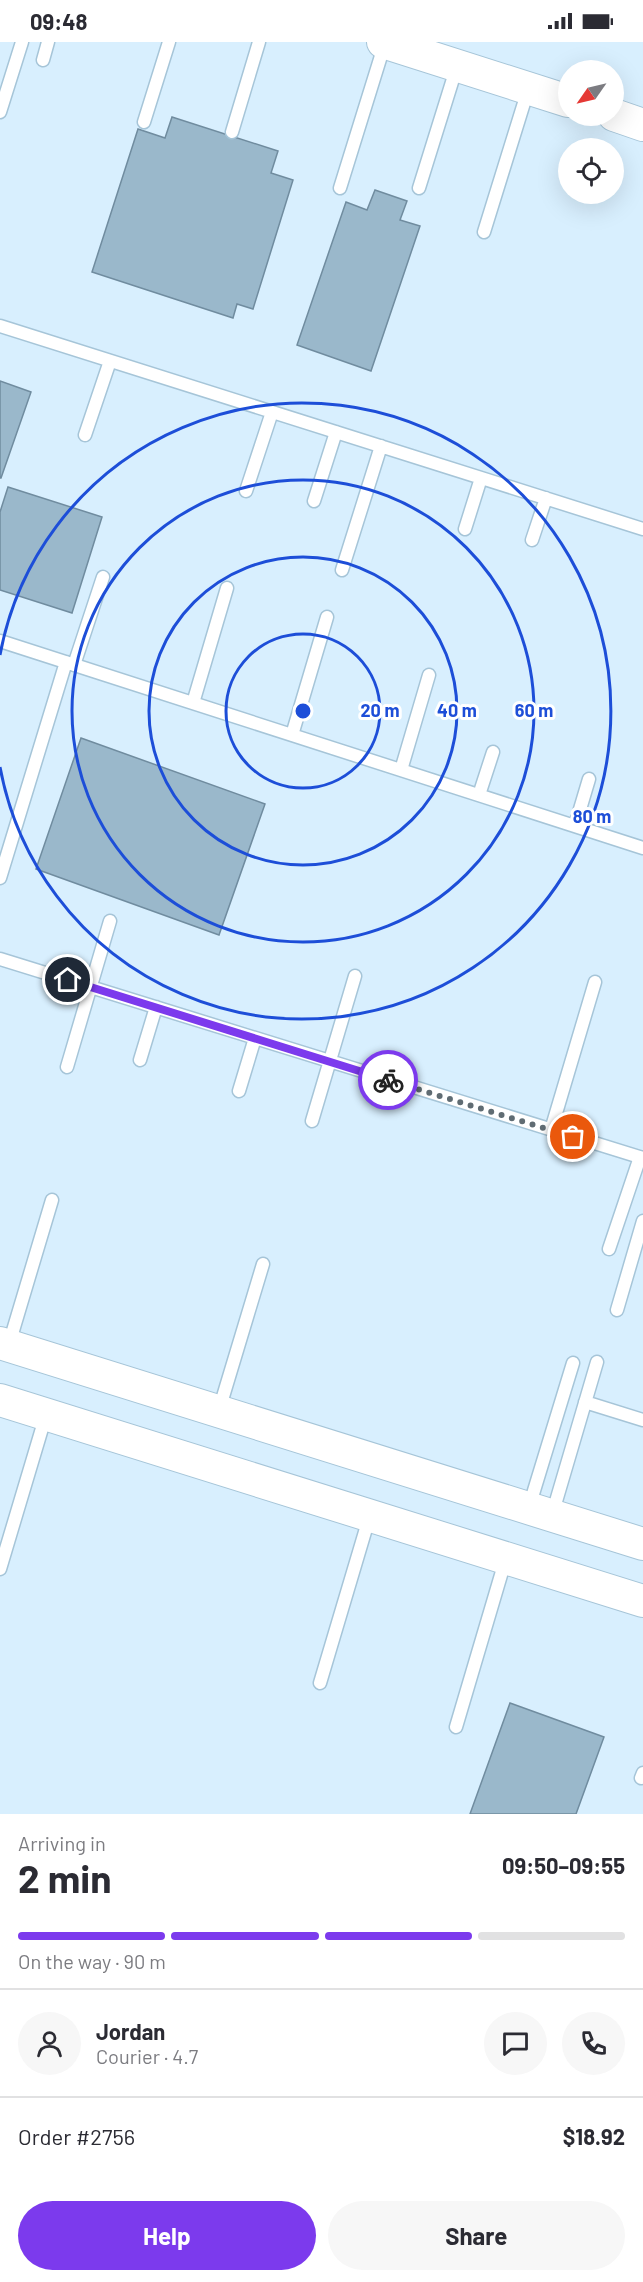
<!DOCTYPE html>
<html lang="en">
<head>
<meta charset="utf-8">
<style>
	body { margin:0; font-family:Barlow,sans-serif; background:#f7f7f7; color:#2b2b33; height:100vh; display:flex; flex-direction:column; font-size:22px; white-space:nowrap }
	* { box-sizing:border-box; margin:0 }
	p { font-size:20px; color:#7c7c81 }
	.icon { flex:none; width:33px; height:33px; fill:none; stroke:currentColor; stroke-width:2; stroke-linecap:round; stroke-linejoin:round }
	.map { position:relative; height:1772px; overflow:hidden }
	.drawer { display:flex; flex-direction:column; background:#fff; flex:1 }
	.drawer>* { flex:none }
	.needle { width:39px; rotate:236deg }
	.tools { position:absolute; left:558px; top:18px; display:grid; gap:12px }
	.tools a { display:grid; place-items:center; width:66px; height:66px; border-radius:50%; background:#fff; box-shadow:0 6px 24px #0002; font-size:30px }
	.pin { position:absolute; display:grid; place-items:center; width:51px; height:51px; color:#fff; margin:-26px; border:3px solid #fff; border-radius:50%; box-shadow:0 2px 6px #0007 }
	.courier { position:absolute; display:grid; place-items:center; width:60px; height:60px; margin:-30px; border:4px solid #7c3aed; border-radius:50%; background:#fff; color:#222; box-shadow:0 2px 8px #0007 }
	.overview em { font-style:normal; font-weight:700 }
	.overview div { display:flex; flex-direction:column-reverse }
	.overview { display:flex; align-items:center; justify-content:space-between; height:102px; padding:0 18px }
	h1 { font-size:39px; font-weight:700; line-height:45px }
	.bar { display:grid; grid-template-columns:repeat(4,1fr); gap:9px 6px; align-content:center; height:72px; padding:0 18px }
	.bar i { height:8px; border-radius:4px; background:#e1e1e2 }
	.bar .selected { background:#7c3aed }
	.bar p { grid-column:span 4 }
	.line { display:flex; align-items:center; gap:15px; padding:0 18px; border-top:2px solid #e1e1e2 }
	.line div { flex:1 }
	.round { display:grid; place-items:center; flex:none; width:63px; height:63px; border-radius:32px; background:#f7f7f7 }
	.button { display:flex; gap:12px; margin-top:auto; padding:12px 18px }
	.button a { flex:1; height:69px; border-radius:36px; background:#7c3aed; color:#fff; font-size:24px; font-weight:700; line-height:69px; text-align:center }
	.button a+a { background:#f7f7f7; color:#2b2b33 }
	.status { display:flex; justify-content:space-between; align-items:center; height:42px; padding:0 30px; background:#fff; direction:ltr }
	.status svg { height:16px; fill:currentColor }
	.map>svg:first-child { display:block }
	.built { fill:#d8effe; fill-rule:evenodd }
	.building { fill:#9ab8cb; stroke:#708c9f; stroke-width:1.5 }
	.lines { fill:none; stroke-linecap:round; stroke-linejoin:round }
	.lane-casing { stroke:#a6c5d8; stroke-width:15 }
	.secondary-casing { stroke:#a6c5d8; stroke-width:34 }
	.lane { stroke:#fff; stroke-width:12 }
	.secondary { stroke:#fff; stroke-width:32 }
	.done { stroke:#606c73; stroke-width:6; stroke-dasharray:0 10.8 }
	.route { stroke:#7c3aed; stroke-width:8 }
	.ring { fill:none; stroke:#1d4ed8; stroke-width:3 }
	.centre { fill:#1d4ed8; stroke:#fff; stroke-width:3 }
	.ring-label { font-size:18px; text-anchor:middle; font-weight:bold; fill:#1d4ed8; stroke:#fff; stroke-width:6; stroke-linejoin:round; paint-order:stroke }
</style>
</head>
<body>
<div class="status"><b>09:48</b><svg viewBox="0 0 49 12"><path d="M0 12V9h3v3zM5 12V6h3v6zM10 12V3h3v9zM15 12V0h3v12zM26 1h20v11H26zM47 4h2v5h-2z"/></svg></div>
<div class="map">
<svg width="643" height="1772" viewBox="0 0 643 1772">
	<rect width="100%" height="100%" fill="#e9f5fd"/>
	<!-- built -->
	<path class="built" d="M0,0h643v1772h-643zM568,28h46v46h-46zM568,106h46v46h-46z"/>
	<!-- building -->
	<path class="building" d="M172,75l106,34 -7,22 22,7 -40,129 -16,-5 -4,14 -141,-46 46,-143 27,9z
		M375,148l32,11 -7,19 20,6 -49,145 -74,-26 49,-143 21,8z
		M0,339l31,11 -30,86h-1z
		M8,445l94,30 -30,96 -72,-23v-78z
		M81,696l184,66 -46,131 -183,-66z
		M510,1661l94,34 -28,77h-106z"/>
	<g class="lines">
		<defs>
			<path id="lane" d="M43,18l5,-18
				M0,70l22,-70
				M144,80l25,-80
				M232,90l27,-90
				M340,146l45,-145
				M419,146l38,-122
				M484,190l44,-142
				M0,284l643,203
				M85,393l25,-74
				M246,449l26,-79
				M314,459l22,-69
				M465,487l16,-51
				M532,498l14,-42
				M342,528l39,-124
				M0,599l643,207
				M74,623l29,-88
				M193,661l34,-115
				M292,693l35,-118
				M401,728l28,-95
				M479,753l14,-43
				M575,784l14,-47
				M0,836l66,-216
				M0,917l643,199
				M140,1018l16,-53
				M67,1025l43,-146
				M239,1049l16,-53
				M312,1079l43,-145
				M551,1088l44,-148
				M609,1207l31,-92
				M617,1268l26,-89
				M9,1302l43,-144
				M585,1360l58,18
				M219,1368l44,-146
				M529,1465l44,-144
				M552,1473l45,-153
				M0,1527l46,-154
				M320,1641l50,-168
				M456,1685l50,-169
				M641,1736l2,-5"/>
			<path id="secondary" d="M383,0l185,59
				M614,73l29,10
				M0,1301l643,201
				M0,1358l643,201"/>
		</defs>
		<!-- lane casing -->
		<use href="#lane" class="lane-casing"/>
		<!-- secondary casing -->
		<use href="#secondary" class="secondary-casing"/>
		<!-- lane -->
		<use href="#lane" class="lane"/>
		<!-- secondary -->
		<use href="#secondary" class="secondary"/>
	</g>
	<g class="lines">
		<!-- done -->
		<path class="done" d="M388,1038l185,57"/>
		<!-- route -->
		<path class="route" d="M68,938l320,100"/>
	</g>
	<!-- distance rings -->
	<g class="ring">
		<circle cx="303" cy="669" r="77"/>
		<circle cx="303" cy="669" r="154"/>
		<circle cx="303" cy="669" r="231"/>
		<path d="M0 613A308 308 0 1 1 0 725"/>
	</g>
	<circle cx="303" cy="669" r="9" class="centre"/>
	<g class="ring-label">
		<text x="380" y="675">20 m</text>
		<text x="457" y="675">40 m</text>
		<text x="534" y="675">60 m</text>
		<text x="592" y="781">80 m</text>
	</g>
</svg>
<div class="tools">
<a><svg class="needle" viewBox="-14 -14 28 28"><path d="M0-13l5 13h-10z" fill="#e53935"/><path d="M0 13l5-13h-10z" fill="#7c7c81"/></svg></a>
<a><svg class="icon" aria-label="locate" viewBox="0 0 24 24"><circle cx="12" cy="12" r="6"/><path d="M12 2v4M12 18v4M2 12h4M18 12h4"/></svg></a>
</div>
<div class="pin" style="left:573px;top:1095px;background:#ea580c"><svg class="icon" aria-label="bag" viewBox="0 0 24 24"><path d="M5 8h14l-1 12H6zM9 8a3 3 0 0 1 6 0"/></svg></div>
<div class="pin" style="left:68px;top:938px;background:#1f2937"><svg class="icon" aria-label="home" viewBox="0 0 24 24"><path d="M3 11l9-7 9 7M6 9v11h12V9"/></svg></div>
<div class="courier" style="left:388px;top:1038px"><svg class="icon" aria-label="bike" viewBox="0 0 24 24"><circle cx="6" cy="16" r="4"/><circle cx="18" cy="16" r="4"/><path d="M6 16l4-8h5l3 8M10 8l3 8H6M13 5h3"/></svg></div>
</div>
<section class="drawer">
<div class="overview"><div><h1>2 min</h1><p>Arriving in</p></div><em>09:50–09:55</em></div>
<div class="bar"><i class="selected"></i><i class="selected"></i><i class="selected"></i><i></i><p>On the way · 90 m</p></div>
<div class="line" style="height:108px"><a class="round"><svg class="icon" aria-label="person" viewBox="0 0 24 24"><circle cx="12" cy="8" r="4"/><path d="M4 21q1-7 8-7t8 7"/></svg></a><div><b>Jordan</b><p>Courier · 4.7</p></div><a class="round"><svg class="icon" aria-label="chat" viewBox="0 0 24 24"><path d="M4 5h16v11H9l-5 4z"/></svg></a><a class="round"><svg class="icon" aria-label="phone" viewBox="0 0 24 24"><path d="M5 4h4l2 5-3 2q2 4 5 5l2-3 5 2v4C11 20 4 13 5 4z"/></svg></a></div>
<div class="line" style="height:78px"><div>Order #2756</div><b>$18.92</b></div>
<div class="button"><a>Help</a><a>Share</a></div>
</section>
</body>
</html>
